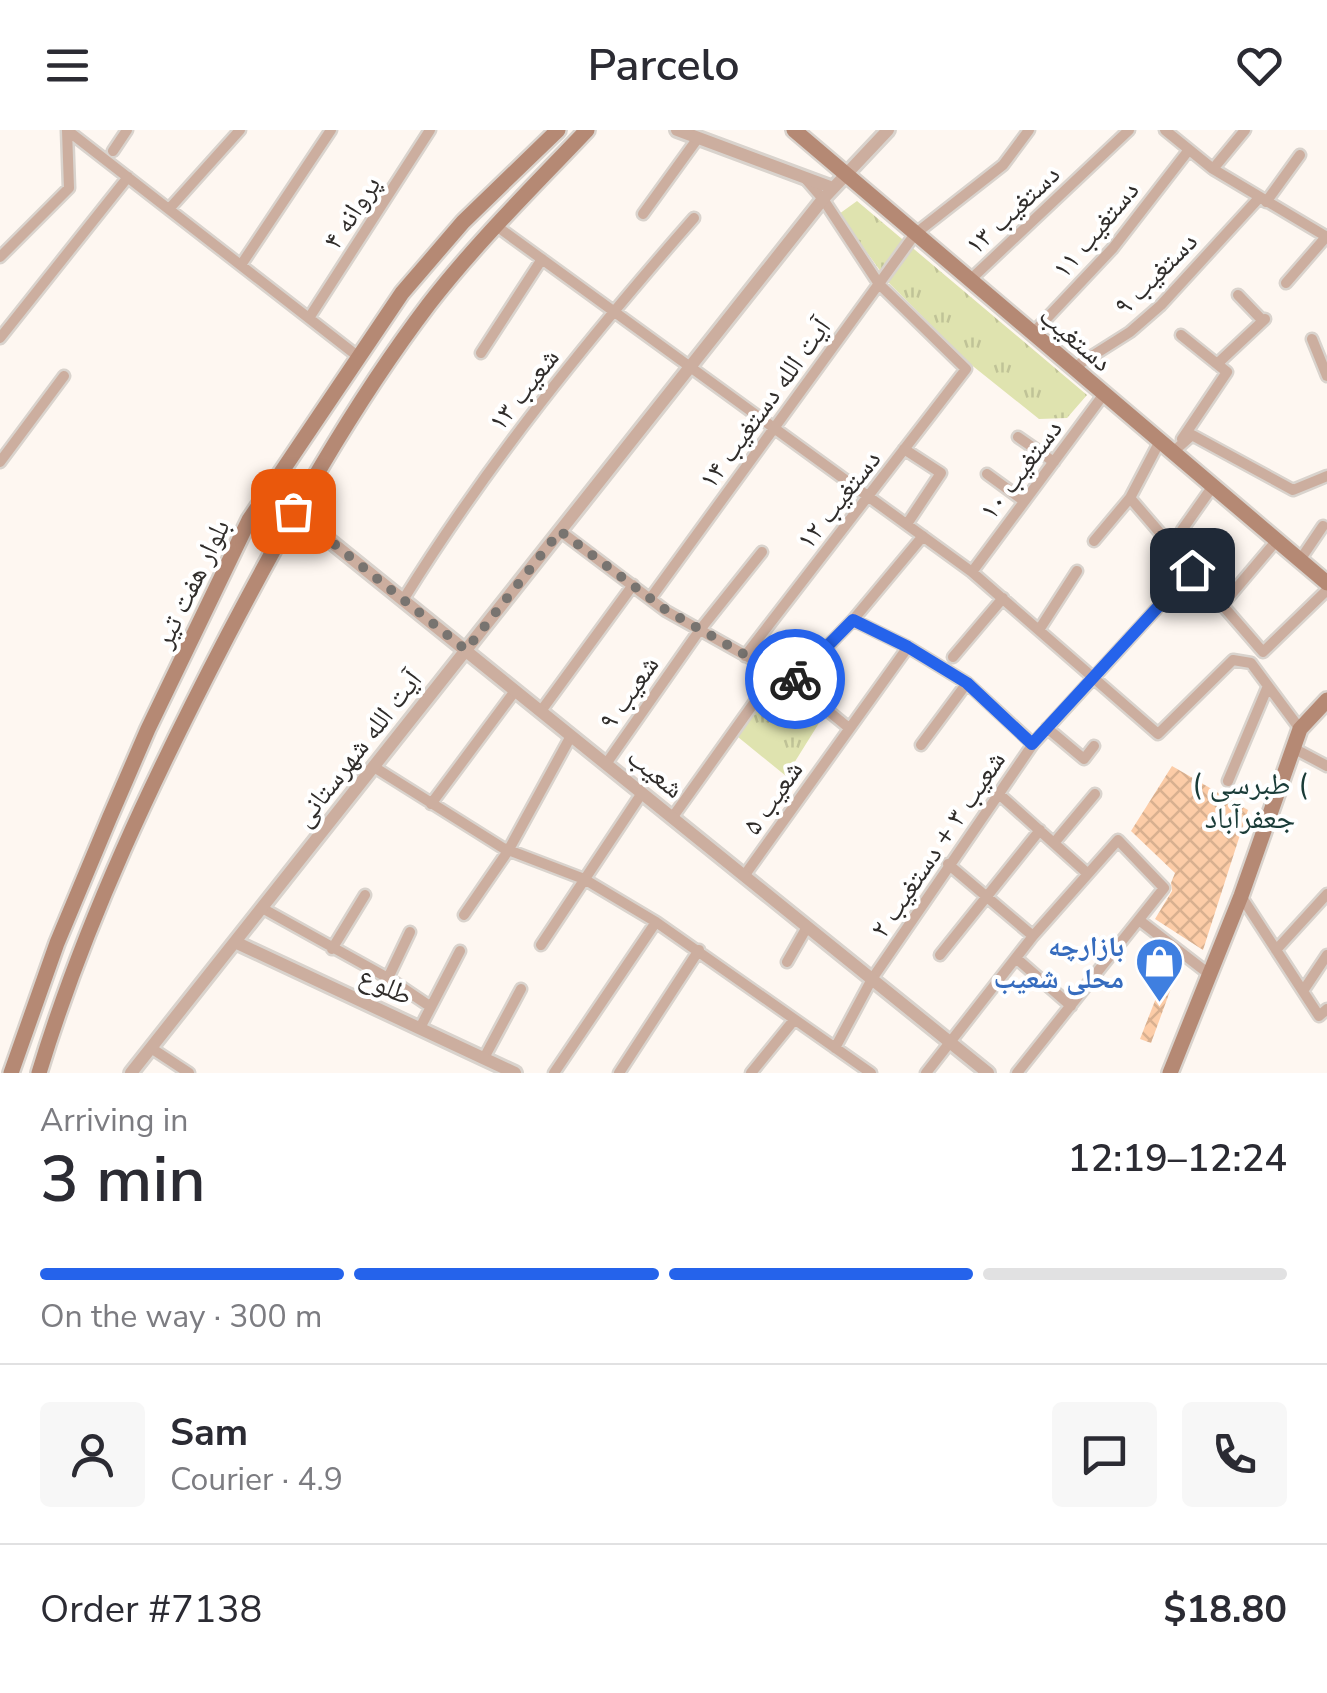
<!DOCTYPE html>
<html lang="en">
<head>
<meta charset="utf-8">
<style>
	body { margin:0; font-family:"Nunito Sans","Noto Naskh Arabic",sans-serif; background:#f7f7f7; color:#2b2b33; height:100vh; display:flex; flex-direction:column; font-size:38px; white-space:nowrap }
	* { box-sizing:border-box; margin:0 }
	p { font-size:32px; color:#7c7c81 }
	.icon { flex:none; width:55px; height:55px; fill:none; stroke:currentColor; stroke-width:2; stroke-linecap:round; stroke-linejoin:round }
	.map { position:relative; height:943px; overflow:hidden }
	.drawer { display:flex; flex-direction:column; background:#fff; flex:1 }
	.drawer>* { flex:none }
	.pin { position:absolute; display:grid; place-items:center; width:85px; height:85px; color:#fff; margin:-42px; border-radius:20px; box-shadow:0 5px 15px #0006 }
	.courier { position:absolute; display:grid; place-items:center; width:100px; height:100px; margin:-50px; border:8px solid #2563eb; border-radius:50%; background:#fff; color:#222; box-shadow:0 2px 12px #0007 }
	.summary em { font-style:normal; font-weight:600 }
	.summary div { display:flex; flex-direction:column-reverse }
	.summary { display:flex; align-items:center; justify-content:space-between; height:170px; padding:0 40px }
	h1 { font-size:65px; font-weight:600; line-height:75px }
	.bar { display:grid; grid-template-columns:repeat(4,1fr); gap:15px 10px; align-content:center; height:120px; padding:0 40px }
	.bar i { height:12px; border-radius:8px; background:#e1e1e2 }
	.bar .current { background:#2563eb }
	.bar p { grid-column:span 4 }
	.line { display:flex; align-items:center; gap:25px; padding:0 40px; border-top:2px solid #e1e1e2 }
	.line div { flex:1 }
	.round { display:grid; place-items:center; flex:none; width:105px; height:105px; border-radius:10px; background:#f7f7f7 }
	header { display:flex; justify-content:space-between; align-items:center; height:130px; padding:0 40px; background:#fff; font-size:45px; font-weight:600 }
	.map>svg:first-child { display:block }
	.park { fill:url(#park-tufts) }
	.building { fill:url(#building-cross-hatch) }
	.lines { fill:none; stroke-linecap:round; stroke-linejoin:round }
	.minor-casing { stroke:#d9d3cd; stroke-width:15 }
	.tertiary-casing { stroke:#d9d3cd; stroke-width:18 }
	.secondary-casing { stroke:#d9d3cd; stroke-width:20 }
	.minor { stroke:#ccae9f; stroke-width:10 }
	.tertiary { stroke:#ccae9f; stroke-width:12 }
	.secondary { stroke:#b58974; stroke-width:15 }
	.done { stroke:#787470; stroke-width:10; stroke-dasharray:0 18 }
	.route { stroke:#2563eb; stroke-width:12 }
	.labels { text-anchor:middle; stroke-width:8; stroke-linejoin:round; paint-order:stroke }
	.street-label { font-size:28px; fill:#302d2b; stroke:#fff }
	.shop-label { font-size:28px; font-weight:bold; fill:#366cbe; stroke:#fff; text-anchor:end }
	.neighbourhood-label { font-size:30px; fill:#1a3c38; stroke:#fff }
</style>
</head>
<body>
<header><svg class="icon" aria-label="menu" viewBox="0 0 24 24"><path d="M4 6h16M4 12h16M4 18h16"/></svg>Parcelo<svg class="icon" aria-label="heart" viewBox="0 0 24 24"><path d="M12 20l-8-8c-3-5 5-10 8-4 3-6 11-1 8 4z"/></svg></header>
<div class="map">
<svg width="1327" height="943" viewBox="0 0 1327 943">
	<defs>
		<pattern id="park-tufts" width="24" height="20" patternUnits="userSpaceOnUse" patternTransform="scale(2.5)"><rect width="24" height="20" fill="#dfe3af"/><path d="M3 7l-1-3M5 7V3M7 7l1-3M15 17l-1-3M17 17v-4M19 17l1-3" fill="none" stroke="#c0c397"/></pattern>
		<pattern id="building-cross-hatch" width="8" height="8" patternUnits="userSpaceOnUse" patternTransform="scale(2.5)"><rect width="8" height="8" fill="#fccca7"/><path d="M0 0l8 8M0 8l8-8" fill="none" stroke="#d8b090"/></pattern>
	</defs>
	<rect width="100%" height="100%" fill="#fef7f1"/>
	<!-- park -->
	<path class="park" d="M857,71l230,194 -20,23 -28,1 -70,-56 -80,-80 -50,-69z
		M778,550l46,35 -38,61 -48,-39z"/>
	<!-- building -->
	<path class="building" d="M1172,636l76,44 -45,140 -48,-31 17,-28 -1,-8 4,-10 -44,-42z
		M1169,835l8,7 -26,71 -11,-4z"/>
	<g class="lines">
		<defs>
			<path id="minor" d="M67,0l293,228
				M1165,0l48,39 114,68
				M113,21l14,-21
				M1213,39l32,-39
				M1266,72l34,-47
				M169,79l71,-79
				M643,84l55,-76
				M495,95l477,347 186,162 75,-74 18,3
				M0,127l69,-69 -2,-58
				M241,135l90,-135
				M970,150l159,-150
				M1286,153l40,-46
				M1238,165l25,26
				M309,188l121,-188
				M1033,203l80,-85 75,-97
				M1181,205l46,37 -45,67
				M0,208l128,-161
				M1312,209l15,37
				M481,223l61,-94
				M1217,234l48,-45
				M1073,238l57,-36 31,-27 98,-107
				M1018,307l36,25
				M1160,311l-30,57 62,72
				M904,319l37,24 -34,51
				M1173,322l19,-17 101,55 34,-14
				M0,332l64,-86
				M987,344l37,27
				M1182,400l31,-44
				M560,401l106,80 127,71 56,46
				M1094,411l36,-43
				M1300,430l23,-34
				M972,442l132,-178
				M650,469l265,-365 88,-69 26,-35
				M403,470c85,-137 185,-261 291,-382
				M1223,474l54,-64
				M853,490l55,27 59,36 66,61
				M1039,500l38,-59
				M745,526l221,-287 -87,-85 -56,-85 -19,-22
				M953,527l50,-59
				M1251,533l49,66
				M793,552l60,-62 70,-84
				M541,581l92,-126
				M1047,598l37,31 10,-13
				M921,615l46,-62
				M1293,618l34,18
				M606,634l93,-133 63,-79
				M374,637l129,81 81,31 72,43 215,151
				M1228,651l40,-95
				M999,664l88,79
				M431,674l84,-113
				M672,688l104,-146
				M1054,713l41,-49
				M948,734l85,72
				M744,746l164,-229
				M1241,766l78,120 8,-7
				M262,778l126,70 43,29
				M464,785l44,-64 63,-115
				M1139,790l70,54
				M541,815l101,-152
				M332,819l33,-54
				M1276,820l51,-56
				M940,825l100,-125
				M1016,828l55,48
				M787,832l20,-35
				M388,848l22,-46
				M1303,861l24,-36
				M420,898l40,-77
				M151,918l38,25
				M835,918l37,-69 161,-235 159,-174 71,82 64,-62
				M484,928l37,-69
				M554,943l102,-151
				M619,943l80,-123
				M751,943l43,-53
				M926,943l107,-137 85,-96 46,48 -147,185"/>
			<path id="tertiary" d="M677,0l156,58
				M293,381l695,562
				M235,812l280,131
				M131,943l692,-874 65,-69"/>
			<path id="secondary" d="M794,0l533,453
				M11,943l46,-130 52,-124 39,-90 101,-209 153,-227 61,-71 95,-92
				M39,943c46,-152 116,-298 189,-438 60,-114 123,-228 201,-331 48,-62 104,-117 158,-174
				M1170,943l71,-177 59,-167 27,-29"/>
		</defs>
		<!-- minor casing -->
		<use href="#minor" class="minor-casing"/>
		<!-- tertiary casing -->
		<use href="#tertiary" class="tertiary-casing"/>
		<!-- secondary casing -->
		<use href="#secondary" class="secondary-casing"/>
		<!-- minor -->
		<use href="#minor" class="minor"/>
		<!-- tertiary -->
		<use href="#tertiary" class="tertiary"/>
		<!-- secondary -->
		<use href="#secondary" class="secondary"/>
	</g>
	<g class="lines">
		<!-- done -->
		<path class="done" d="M293,381l173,139 94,-119 106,79 127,72 2,-3"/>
		<!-- route -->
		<path class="route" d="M795,549l58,-59 55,27 59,36 65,61 160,-174"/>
	</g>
	<!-- icons -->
	<defs>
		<symbol id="shop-pin" viewBox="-11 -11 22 30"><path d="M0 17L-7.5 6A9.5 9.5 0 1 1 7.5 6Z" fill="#3f7fe0" stroke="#fff"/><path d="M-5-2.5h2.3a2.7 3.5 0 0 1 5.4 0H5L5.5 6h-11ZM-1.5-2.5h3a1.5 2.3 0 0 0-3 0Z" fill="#fff"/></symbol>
	</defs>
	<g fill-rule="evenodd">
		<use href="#shop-pin" x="1132" y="804" width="55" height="75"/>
	</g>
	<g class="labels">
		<!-- street labels -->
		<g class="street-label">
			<text transform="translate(1012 79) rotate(-43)" y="10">دستغیب ۱۳</text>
			<text transform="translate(351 82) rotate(-57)" y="10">پروانه ۴</text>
			<text transform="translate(1095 99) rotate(-50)" y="10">دستغیب ۱۱</text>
			<text transform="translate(1155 143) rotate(-45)" y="10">دستغیب ۹</text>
			<text transform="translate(1076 208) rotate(40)" y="10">دستغیب</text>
			<text transform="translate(523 259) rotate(-52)" y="10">شعیب ۱۳</text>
			<text transform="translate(764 273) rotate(-54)" y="10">آیت الله دستغیب ۱۴</text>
			<text transform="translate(1020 339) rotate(-53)" y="10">دستغیب ۱۰</text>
			<text transform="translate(838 369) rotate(-52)" y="10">دستغیب ۱۲</text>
			<text transform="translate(191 453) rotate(-64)" y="10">بلوار هفت تیر</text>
			<text transform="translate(628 562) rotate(-55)" y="10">شعیب ۹</text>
			<text transform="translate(357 618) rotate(-52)" y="10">آیت الله شهرستانی</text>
			<text transform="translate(656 642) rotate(39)" y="10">شعیب</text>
			<text transform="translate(772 667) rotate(-55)" y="10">شعیب ۵</text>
			<text transform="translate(937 714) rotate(-56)" y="10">شعیب ۳ + دستغیب ۲</text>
			<text transform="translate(386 855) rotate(25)" y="10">طلوع</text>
		</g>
		<!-- shop labels -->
		<g class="shop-label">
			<text x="1124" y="826">بازارچه<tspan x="1124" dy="32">محلی شعیب</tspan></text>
		</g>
		<!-- neighbourhood labels -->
		<g class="neighbourhood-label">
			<text x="1250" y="664">( طبرسی (<tspan x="1250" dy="34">جعفرآباد</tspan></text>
		</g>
	</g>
</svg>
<div class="pin" style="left:293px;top:381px;background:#ea580c"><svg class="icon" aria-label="bag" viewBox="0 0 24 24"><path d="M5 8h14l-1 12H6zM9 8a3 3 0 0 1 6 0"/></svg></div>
<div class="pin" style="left:1192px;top:440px;background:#1f2937"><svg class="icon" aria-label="home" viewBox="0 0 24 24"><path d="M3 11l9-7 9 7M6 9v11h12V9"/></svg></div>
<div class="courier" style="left:795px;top:549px"><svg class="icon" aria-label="bike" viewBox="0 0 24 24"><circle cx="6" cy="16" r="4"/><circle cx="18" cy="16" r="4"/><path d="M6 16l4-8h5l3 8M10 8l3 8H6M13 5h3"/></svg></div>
</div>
<section class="drawer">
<div class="summary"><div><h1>3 min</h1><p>Arriving in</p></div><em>12:19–12:24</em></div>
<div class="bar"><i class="current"></i><i class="current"></i><i class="current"></i><i></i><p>On the way · 300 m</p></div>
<div class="line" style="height:180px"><a class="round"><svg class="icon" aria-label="person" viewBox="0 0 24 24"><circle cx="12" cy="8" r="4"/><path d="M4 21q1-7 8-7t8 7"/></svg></a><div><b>Sam</b><p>Courier · 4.9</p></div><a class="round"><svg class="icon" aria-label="chat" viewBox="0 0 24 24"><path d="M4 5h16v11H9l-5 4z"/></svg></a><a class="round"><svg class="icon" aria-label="phone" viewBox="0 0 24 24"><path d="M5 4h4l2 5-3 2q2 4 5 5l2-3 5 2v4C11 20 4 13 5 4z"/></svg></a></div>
<div class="line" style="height:130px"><div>Order #7138</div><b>$18.80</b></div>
</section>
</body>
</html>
